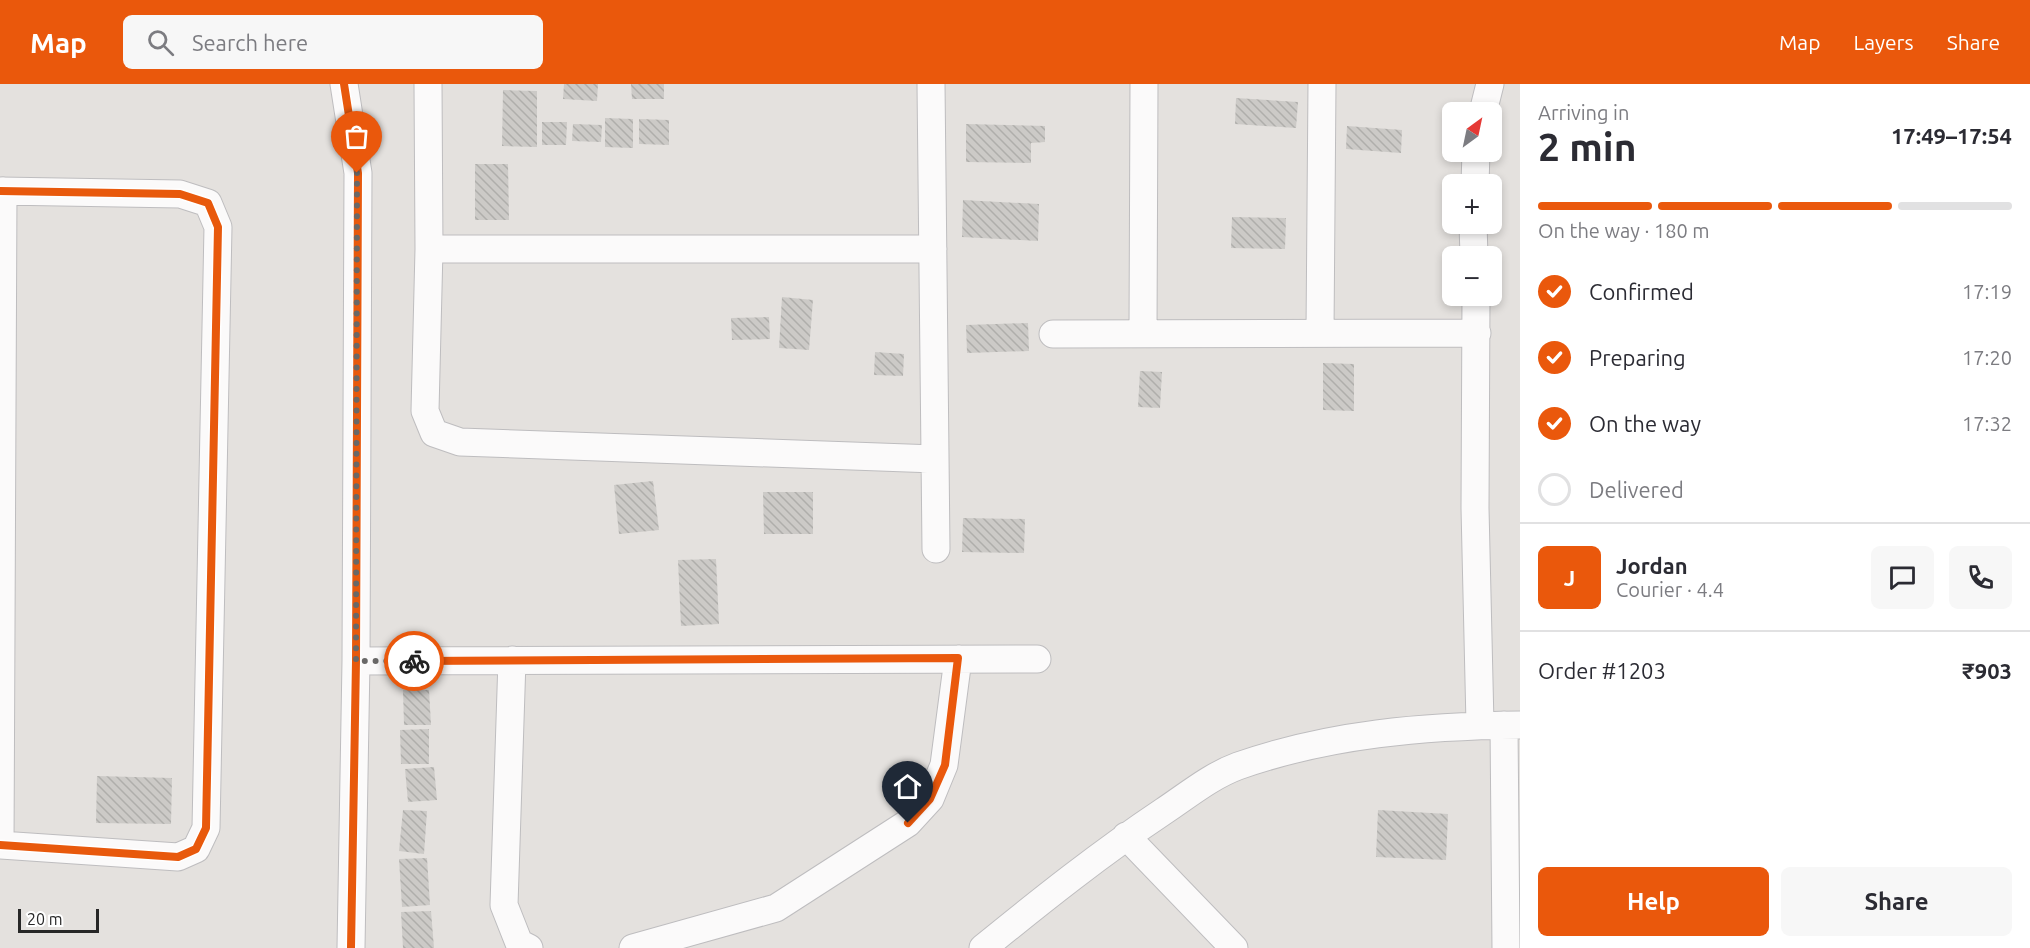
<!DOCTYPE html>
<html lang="en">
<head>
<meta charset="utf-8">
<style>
	body { margin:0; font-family:Ubuntu,sans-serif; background:#f7f7f7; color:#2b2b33; height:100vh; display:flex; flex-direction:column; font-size:22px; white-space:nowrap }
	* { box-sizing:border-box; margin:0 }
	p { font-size:20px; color:#7c7c81 }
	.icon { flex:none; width:33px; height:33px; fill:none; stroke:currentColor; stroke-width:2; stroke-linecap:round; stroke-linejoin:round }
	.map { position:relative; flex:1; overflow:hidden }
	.sheet { display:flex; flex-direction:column; background:#fff; width:510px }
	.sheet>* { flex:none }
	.needle { width:39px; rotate:33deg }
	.buttons { position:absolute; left:1442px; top:18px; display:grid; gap:12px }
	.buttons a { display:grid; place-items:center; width:60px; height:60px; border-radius:9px; background:#fff; box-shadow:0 3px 9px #0003; font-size:30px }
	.scale { position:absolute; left:18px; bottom:15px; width:81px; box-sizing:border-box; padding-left:6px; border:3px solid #272727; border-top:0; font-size:16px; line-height:21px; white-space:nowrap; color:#272727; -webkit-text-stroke:4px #fff; paint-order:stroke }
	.pin { position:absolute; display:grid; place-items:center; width:51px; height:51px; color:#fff; margin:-62px -26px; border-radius:50% 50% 50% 0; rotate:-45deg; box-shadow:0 0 6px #0007 }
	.pin .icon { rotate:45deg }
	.courier { position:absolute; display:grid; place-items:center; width:60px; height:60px; margin:-30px; border:4px solid #ea580c; border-radius:50%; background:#fff; color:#222; box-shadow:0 2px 8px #0007 }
	.head em { font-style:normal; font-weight:600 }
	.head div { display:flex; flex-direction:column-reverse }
	.head { display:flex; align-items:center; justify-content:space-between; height:102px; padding:0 18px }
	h1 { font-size:39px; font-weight:600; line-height:45px }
	.bar { display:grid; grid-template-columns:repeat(4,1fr); gap:9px 6px; align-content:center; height:72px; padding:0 18px }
	.bar i { height:8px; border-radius:4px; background:#e1e1e2 }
	.bar .selected { background:#ea580c }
	.bar p { grid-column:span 4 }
	.line { display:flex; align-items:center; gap:15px; padding:0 18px; border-top:2px solid #e1e1e2 }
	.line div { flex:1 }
	.round { display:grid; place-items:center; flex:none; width:63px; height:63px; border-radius:9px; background:#f7f7f7 }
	ol { padding:0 18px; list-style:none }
	li { display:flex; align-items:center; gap:18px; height:66px }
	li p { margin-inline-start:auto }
	li .icon { padding:6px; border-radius:50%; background:#ea580c; color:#fff; stroke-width:4 }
	li:last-child { color:#7c7c81 }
	li i { width:33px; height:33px; border:3px solid #e1e1e2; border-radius:50% }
	.button { display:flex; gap:12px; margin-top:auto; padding:12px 18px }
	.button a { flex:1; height:69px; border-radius:9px; background:#ea580c; color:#fff; font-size:24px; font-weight:600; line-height:69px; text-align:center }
	.button a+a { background:#f7f7f7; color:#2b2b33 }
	header { display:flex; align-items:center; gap:36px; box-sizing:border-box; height:84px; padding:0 30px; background:#ea580c; color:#fff }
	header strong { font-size:28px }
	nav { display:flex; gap:33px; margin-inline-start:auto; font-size:21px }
	.search { width:420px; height:54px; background:#f7f7f7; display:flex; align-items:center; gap:15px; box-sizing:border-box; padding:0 21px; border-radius:9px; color:#7c7c81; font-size:22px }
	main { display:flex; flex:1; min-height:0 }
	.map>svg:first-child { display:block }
	.building { fill:url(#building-back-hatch) }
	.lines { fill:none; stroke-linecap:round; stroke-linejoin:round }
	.minor-casing { stroke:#bebdbf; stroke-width:29 }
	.minor { stroke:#fbfafa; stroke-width:27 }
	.cycleway-casing { stroke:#fff; stroke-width:11 }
	.cycleway { stroke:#e8590c; stroke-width:8 }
	.done { stroke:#696867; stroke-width:6; stroke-dasharray:0 10.8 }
	.route { stroke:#ea580c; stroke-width:8 }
</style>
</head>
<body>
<header>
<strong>Map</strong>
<div class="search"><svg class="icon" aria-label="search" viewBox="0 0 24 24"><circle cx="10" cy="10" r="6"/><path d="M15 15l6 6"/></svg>Search here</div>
<nav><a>Map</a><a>Layers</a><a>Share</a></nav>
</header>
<main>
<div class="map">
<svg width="1520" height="864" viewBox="0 0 1520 864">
	<defs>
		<pattern id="building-back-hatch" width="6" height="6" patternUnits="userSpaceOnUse" patternTransform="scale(1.5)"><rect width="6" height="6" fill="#cccac7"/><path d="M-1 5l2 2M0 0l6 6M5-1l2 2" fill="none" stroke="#afaeab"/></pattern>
	</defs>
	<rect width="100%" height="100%" fill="#e4e1de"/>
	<!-- building -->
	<path class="building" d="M564,0h34l-1,17 -34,-2z
		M631,0h33v15h-32z
		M503,6l34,1v56l-35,-1z
		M1236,14l62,4 -2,26 -61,-4z
		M605,34l28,1v29l-28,-1z
		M639,35l30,1v25l-30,-1z
		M542,38h25l-1,23h-24z
		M573,40l29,1 -1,17 -29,-1z
		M966,40l79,2v16l-14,1v20l-65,-1z
		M1347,42l55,4 -1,23 -55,-4z
		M475,80h33l1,56h-34z
		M963,116l76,4 -1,37 -76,-4z
		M1232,133l54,1 -1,31 -54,-1z
		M782,213l31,3 -4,50 -30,-2z
		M769,233l1,22 -38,1 -1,-22z
		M1028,239l1,28 -62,2 -1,-28z
		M875,268l29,2 -1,22 -29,-1z
		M1323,279l31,1v47l-31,-1z
		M1140,287l22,1 -2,36 -22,-1z
		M653,397l6,49 -40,4 -5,-49z
		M763,408h50v42h-49z
		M963,434l62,1 -1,34 -62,-1z
		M716,475l3,65 -38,2 -3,-66z
		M403,606h26l2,35h-27z
		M429,645v35h-28l-1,-34z
		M434,683l3,33 -29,2 -3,-33z
		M97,692l75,2 -1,46 -75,-1z
		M403,726l24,1 -3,43 -25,-3z
		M1378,726l70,4 -2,46 -70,-3z
		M427,774l3,47 -28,2 -3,-48z
		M431,827l3,37h-31l-2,-36z"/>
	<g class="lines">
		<defs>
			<path id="minor" d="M344,0l14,89 -2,488 -5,287
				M428,0l1,165 -4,162 9,22 26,9 475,17
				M931,0l5,465
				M1483,28l7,-28
				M1475,100l1,-32
				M0,107l180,3 28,9 10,24 -12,601 -10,21 -18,8 -178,-12
				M1473,140l1,32
				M429,165h504
				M1476,212l-1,212 5,216
				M1320,248l2,-248
				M1143,249l1,-249
				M1053,250l424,-1
				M512,576l-8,245 15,38 10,5
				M356,577l681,-2
				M1504,641l2,223
				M1126,752l108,112
				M0,761l3,-654
				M633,864l143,-40 132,-85 22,-24 14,-34 14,-106
				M983,864c59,-48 118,-95 181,-137 24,-16 47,-35 74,-45 91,-32 187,-40 282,-41"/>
		</defs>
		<!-- minor casing -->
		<use href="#minor" class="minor-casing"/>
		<!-- minor -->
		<use href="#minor" class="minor"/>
		<defs>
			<path id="cycleway" d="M344,0l14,89 -2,488 -5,287
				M0,107l180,3 28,9 10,24 -12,601 -10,21 -18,8 -178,-12"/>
		</defs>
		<!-- cycleway casing -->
		<use href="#cycleway" class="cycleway-casing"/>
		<!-- cycleway -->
		<use href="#cycleway" class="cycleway"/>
	</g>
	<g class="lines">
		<!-- done -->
		<path class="done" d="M357,89l-1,488h58"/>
		<!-- route -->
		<path class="route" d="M414,577l544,-3 -13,107 -15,34 -22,24"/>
	</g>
</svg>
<div class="buttons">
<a><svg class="needle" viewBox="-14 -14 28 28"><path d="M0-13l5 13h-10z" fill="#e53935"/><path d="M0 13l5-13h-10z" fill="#7c7c81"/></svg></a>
<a>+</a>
<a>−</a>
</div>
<div class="scale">20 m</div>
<div class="pin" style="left:357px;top:89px;background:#ea580c"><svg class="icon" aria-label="bag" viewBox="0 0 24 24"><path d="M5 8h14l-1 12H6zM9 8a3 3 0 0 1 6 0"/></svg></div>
<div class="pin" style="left:908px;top:739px;background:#1f2937"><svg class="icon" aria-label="home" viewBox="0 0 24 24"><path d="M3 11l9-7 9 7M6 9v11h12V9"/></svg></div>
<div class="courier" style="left:414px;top:577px"><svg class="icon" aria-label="bike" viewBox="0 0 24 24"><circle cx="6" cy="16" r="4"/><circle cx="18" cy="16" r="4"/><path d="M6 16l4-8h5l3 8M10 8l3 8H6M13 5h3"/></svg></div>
</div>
<section class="sheet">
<div class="head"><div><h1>2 min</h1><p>Arriving in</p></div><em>17:49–17:54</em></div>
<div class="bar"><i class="selected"></i><i class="selected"></i><i class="selected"></i><i></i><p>On the way · 180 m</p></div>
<ol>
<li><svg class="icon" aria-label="check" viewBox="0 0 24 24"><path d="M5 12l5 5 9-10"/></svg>Confirmed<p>17:19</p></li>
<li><svg class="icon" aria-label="check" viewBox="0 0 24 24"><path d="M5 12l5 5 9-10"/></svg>Preparing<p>17:20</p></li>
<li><svg class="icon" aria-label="check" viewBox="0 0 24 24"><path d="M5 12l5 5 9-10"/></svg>On the way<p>17:32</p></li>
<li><i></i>Delivered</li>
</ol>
<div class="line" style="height:108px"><b class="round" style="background:#ea580c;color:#fff">J</b><div><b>Jordan</b><p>Courier · 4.4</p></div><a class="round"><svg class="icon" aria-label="chat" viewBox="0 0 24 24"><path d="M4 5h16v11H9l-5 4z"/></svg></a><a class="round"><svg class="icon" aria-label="phone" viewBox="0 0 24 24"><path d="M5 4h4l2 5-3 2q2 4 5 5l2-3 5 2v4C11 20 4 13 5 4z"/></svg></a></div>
<div class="line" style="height:78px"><div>Order #1203</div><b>₹903</b></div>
<div class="button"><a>Help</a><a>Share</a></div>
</section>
</main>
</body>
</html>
